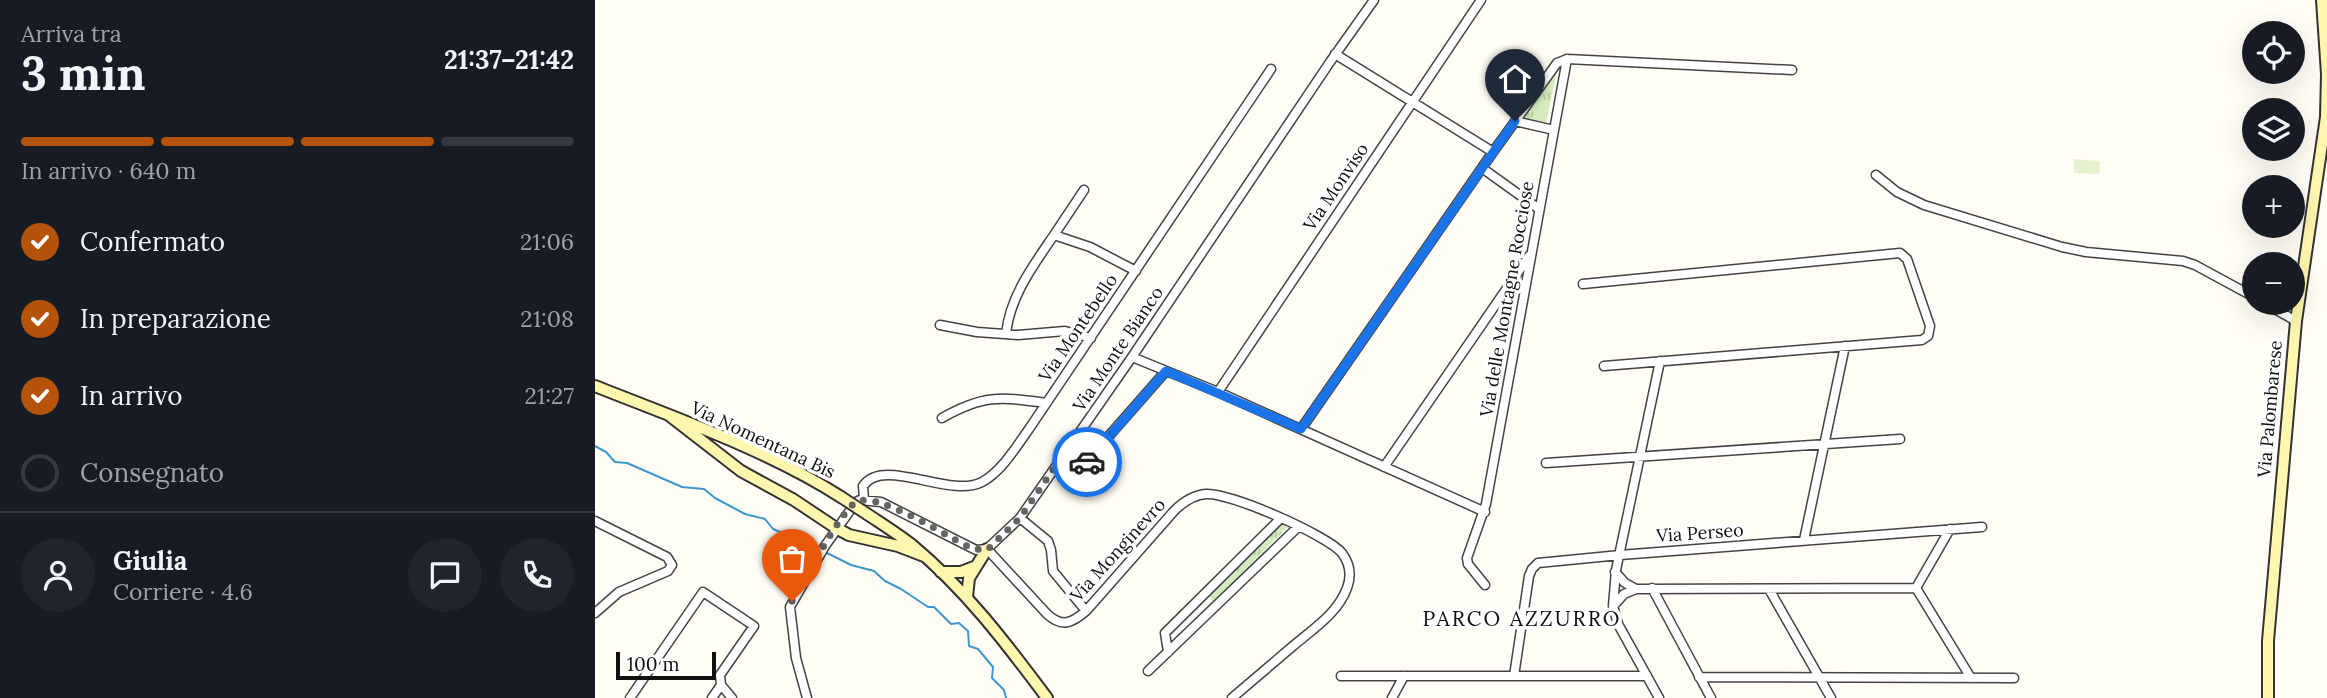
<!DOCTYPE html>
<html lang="it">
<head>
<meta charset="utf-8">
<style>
	body { margin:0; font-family:Lora,serif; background:#20242c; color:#f1f3f6; height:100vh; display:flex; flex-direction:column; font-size:26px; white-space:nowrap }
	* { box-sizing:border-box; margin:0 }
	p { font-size:23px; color:#9ea1a6 }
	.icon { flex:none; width:38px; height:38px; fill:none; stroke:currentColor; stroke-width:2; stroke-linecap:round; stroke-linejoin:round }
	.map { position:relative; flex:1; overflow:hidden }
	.sheet { display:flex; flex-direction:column; background:#171b24; width:595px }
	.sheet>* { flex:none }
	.buttons { position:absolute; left:1647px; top:21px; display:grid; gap:14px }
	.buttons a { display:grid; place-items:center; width:63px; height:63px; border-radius:50%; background:#171b24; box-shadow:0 7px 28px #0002; font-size:35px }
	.scale { position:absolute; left:21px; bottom:18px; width:100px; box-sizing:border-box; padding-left:7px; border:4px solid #111; border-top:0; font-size:19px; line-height:24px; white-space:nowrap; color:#111; -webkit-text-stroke:5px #fff; paint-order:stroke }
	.pin { position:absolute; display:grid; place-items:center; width:60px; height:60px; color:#fff; margin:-72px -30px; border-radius:50% 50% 50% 0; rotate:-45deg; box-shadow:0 0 7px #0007 }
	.pin .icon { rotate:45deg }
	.courier { position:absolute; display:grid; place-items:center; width:70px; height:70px; margin:-35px; border:5px solid #1a73e8; border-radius:50%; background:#fff; color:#222; box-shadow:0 2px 9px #0007 }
	.head em { font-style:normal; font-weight:700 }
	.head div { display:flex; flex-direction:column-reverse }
	.head { display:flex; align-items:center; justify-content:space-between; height:119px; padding:0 21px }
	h1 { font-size:46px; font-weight:700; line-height:52px }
	.bar { display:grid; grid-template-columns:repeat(4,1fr); gap:10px 7px; align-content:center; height:84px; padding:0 21px }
	.bar i { height:9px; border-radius:5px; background:#363941 }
	.bar .current { background:#b45309 }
	.bar p { grid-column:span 4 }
	.line { display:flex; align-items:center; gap:18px; padding:0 21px; border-top:2px solid #363941 }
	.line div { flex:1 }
	.round { display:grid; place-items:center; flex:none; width:74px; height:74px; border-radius:37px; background:#20242c }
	ol { padding:0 21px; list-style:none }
	li { display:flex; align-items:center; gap:21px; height:77px }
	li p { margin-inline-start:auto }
	li .icon { padding:7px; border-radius:50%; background:#b45309; color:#fff; stroke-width:4 }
	li:last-child { color:#9ea1a6 }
	li i { width:38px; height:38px; border:4px solid #363941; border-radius:50% }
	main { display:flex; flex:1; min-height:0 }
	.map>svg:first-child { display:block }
	.grass { fill:url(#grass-tufts) }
	.pitch { fill:#e6f2cf }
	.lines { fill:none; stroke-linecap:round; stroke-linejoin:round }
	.stream { stroke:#3f96cf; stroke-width:2 }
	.minor-casing { stroke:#444; stroke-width:11 }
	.secondary-casing { stroke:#333; stroke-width:14 }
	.minor { stroke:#fff; stroke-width:8 }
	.secondary { stroke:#fff6b0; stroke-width:10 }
	.secondary-bridge-casing { stroke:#333; stroke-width:14; stroke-linecap:butt }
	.secondary-bridge { stroke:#fff6b0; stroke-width:10 }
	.done { stroke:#646461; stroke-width:7; stroke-dasharray:0 12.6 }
	.route { stroke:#1a73e8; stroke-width:9 }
	.labels { text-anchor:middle; stroke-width:7; stroke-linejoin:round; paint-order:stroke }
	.street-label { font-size:18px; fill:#111; stroke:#fff }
	.quarter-label { font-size:21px; letter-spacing:2px; fill:#111; stroke:#fff }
</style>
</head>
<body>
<main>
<section class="sheet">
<div class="head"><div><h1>3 min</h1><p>Arriva tra</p></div><em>21:37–21:42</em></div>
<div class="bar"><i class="current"></i><i class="current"></i><i class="current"></i><i></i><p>In arrivo · 640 m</p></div>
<ol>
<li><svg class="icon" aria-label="check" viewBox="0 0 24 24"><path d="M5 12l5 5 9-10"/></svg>Confermato<p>21:06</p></li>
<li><svg class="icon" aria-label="check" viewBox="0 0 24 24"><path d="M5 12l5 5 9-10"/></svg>In preparazione<p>21:08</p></li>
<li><svg class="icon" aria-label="check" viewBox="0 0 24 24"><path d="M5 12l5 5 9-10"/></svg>In arrivo<p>21:27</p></li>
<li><i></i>Consegnato</li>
</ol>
<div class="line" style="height:126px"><a class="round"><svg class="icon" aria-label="person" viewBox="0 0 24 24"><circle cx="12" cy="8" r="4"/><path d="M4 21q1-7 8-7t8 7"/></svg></a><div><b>Giulia</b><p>Corriere · 4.6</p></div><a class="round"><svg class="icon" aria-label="chat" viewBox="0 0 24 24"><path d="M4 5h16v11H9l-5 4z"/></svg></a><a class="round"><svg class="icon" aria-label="phone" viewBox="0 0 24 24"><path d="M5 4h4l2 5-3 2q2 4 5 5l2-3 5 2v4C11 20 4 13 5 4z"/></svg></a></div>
</section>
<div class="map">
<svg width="1732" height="698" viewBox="0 0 1732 698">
	<defs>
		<pattern id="grass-tufts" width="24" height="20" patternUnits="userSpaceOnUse" patternTransform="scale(1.75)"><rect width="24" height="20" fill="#d5ebbd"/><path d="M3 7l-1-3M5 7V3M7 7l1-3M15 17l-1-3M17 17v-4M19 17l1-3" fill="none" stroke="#b6c8a1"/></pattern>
	</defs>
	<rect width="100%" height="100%" fill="#fffdf5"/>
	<!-- grass -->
	<path class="grass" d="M963,67l-12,56 -26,-5z
		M687,524l6,3 -75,74 -5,-5z"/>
	<!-- pitch -->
	<path class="pitch" d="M1479,159l26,2 -1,13 -25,-1z"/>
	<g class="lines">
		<!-- stream -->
		<path class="stream" d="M0,446l11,6 9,10 12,1 55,24 22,2 11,9 30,16 20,5 8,10 44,19
			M232,553l24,12 23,6 11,10 16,8 27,18h6l17,17 8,-1 9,8 1,15 9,3 15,18 -1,11 12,12 2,8"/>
		<defs>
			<path id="minor" d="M740,54l158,98
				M972,59l225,11
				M920,121l39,9
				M887,168l57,41
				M1281,175l21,17 27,13 138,42 24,5 97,9 12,4 59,32
				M459,235l30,-45
				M988,284l317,-31 7,6 23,67 -2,10 -6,4 -318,26
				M1669,303l32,18
				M345,325l37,7 41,3 47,-4 26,7
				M411,334c4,-38 27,-68 48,-99l36,12 46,24
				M537,357l86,35 267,120
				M623,392l263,-392
				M347,418c42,-24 59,-21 104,-15
				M706,429l192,-277 64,-89 10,-4 -81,445 -19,54 1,6 17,21
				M464,461l20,9 87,-99
				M951,463l354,-24
				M789,467l145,-211
				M269,500l-1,-14c20,-30 87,13 119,-4 20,-11 34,-35 47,-53l242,-360
				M425,518l28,23 3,9 2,21 33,40
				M0,521l72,36 5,8 -4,6 -49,21 -24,21
				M1355,529l-34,59 55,90
				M1209,540l41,-194
				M392,549l60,65c15,14 25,9 39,-3l88,-100c9,-9 19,-16 32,-17 23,-2 121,41 136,59 8,11 10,22 5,35 -9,25 -34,41 -54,58 -20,17 -41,35 -61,52
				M1020,572l10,11 11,6
				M1057,588l59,110
				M1174,589l62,109
				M1019,605l10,-11 12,-5 280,-1
				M573,652l-3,-19 115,-114
				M553,671l150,-144
				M746,676h306
				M919,676l15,-100 3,-7 6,-6 82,-8 362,-28
				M1104,677l315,1
				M35,698l73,-106 51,34 -34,49 1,10
				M117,698l9,-13 11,13
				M212,698l-11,-40 -6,-51 35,-61 31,-44 4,-2 21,2 95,48 11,-1 33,-31 112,-161 198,-295 44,-62
				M797,698l12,-22
				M1064,698l-41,-74 -5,-18 3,-36 44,-209"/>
			<path id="secondary" d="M0,386c80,32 173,64 246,111
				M75,416l71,55 53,29 42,28 13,7 49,11 26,10
				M272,514c15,10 31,20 45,31 53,44 94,98 135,153
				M346,572h20l13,-5
				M372,597l2,-19 18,-29
				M1673,698v-57l28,-320 30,-204 1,-43 -5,-74"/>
		</defs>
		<!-- minor casing -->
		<use href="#minor" class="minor-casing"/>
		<!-- secondary casing -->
		<use href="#secondary" class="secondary-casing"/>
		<!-- minor -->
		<use href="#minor" class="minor"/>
		<!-- secondary -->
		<use href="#secondary" class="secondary"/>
		<defs>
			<path id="secondary-bridge" d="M246,497l26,17"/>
		</defs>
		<!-- secondary-bridge casing -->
		<use href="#secondary-bridge" class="secondary-bridge-casing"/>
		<!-- secondary-bridge -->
		<use href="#secondary-bridge" class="secondary-bridge"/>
	</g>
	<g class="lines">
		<!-- done -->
		<path class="done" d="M197,601c12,-19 48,-89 64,-99 20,-12 95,37 117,47l14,1 33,-32 39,-57 20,9 8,-8"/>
		<!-- route -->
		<path class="route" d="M492,462l79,-91 135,58 214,-308"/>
	</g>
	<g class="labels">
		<!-- street labels -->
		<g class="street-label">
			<text transform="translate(741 187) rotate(-56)" y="6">Via Monviso</text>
			<text transform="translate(912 299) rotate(-80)" y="6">Via delle Montagne Rocciose</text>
			<text transform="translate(483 328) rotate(-56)" y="6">Via Montebello</text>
			<text transform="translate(523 349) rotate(-56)" y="6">Via Monte Bianco</text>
			<text transform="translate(1675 409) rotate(-85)" y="6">Via Palombarese</text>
			<text transform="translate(168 440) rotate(25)" y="6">Via Nomentana Bis</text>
			<text transform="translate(1105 533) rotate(-4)" y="6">Via Perseo</text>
			<text transform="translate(523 550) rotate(-48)" y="6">Via Monginevro</text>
		</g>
		<!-- quarter labels -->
		<g class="quarter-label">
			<text x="927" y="626">PARCO AZZURRO</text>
		</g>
	</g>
</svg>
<div class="buttons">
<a><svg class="icon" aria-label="locate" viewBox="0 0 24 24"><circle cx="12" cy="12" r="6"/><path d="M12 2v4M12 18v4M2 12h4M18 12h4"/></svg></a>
<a><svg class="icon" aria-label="layers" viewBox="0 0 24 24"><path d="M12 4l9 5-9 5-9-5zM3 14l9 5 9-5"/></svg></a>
<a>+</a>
<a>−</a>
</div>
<div class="scale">100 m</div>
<div class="pin" style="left:197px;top:601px;background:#ea580c"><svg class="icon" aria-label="bag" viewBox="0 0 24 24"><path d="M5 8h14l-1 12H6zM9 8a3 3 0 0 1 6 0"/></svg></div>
<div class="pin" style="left:920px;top:121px;background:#1f2937"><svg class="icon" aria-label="home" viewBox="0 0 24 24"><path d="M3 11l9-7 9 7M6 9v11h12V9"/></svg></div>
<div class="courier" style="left:492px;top:462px"><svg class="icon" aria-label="car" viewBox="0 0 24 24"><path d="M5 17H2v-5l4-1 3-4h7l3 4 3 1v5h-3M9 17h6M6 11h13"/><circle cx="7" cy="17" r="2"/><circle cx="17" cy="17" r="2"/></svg></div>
</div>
</main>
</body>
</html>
